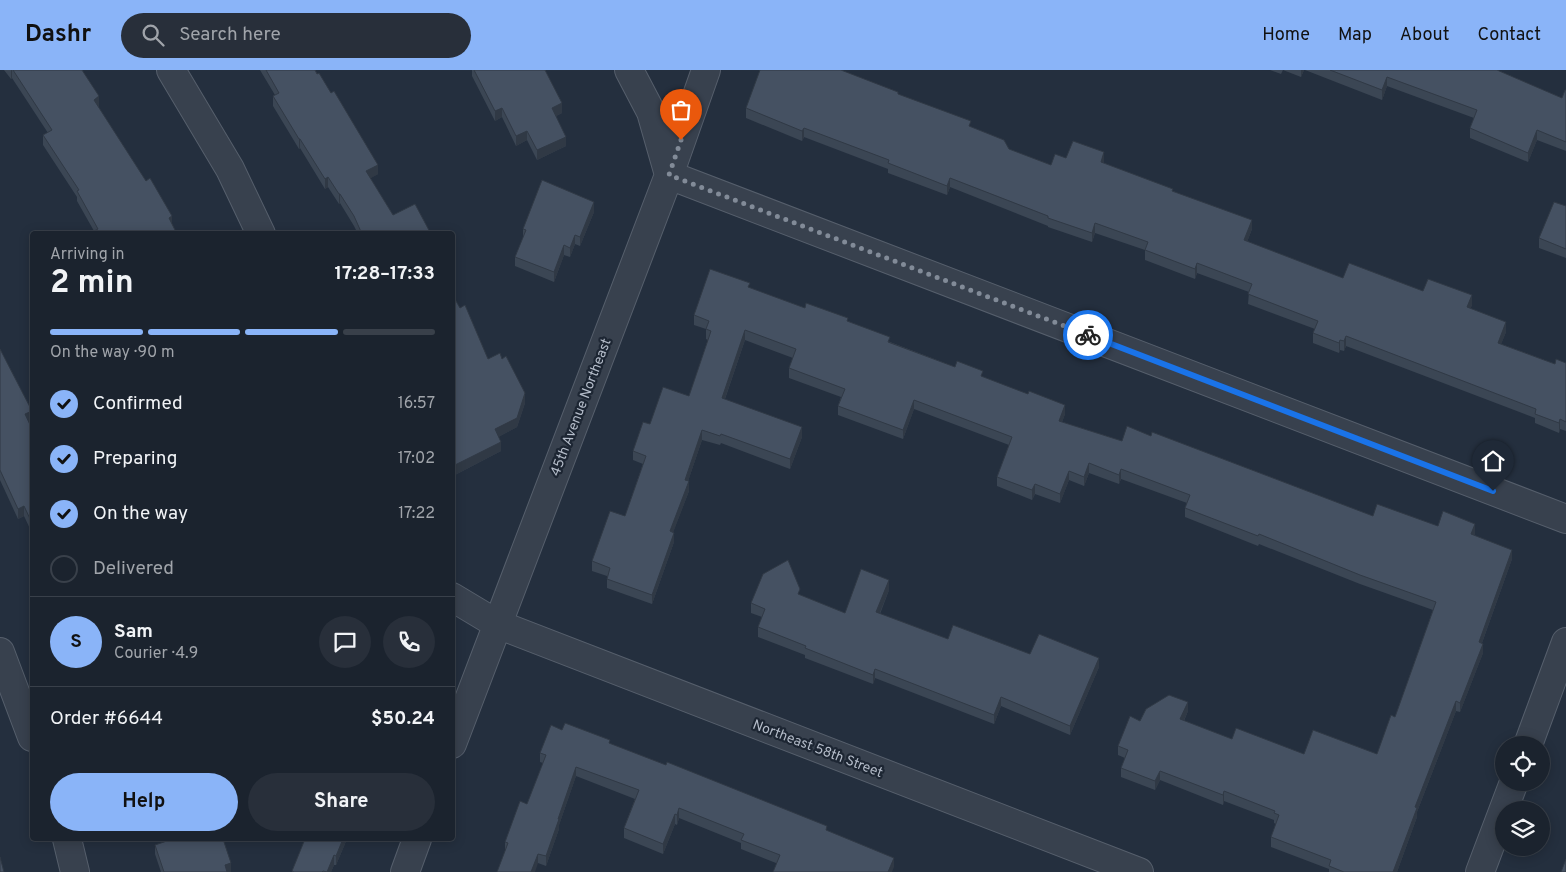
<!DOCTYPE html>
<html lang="en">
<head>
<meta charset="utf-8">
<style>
	body { margin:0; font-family:Overpass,sans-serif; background:#282f3a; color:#f1f3f6; height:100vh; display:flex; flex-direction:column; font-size:19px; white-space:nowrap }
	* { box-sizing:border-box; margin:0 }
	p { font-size:16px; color:#a0a4aa }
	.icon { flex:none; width:28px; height:28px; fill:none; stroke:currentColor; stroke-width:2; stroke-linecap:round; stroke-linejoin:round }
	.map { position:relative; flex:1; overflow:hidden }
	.side { position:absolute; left:30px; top:161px; width:425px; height:610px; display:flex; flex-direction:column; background:#1b232e; border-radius:5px; box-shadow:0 2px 12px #0003,0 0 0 1px #39404a }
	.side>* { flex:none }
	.tools { position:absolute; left:1495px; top:666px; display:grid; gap:10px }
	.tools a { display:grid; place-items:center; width:55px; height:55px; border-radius:50%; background:#1b232e; box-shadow:0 2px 12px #0003,0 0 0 1px #39404a; font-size:25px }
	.pin { position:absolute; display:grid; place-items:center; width:42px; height:42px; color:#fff; margin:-51px -21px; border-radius:50% 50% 50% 0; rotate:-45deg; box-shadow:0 0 5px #0007 }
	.pin .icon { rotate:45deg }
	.courier { position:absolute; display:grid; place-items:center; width:50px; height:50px; margin:-25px; border:4px solid #1a73e8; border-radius:50%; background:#fff; color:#222; box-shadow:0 1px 6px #0007 }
	.headline em { font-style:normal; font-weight:700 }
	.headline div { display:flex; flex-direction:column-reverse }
	.headline { display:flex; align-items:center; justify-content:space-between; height:85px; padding:0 20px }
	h1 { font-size:32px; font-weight:700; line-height:38px }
	.bar { display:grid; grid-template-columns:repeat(4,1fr); gap:8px 5px; align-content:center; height:60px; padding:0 20px }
	.bar i { height:6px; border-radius:4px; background:#39404a }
	.bar .on { background:#8ab4f8 }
	.bar p { grid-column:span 4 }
	.line { display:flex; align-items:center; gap:12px; padding:0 20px; border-top:1px solid #39404a }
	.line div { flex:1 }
	.round { display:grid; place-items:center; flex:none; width:52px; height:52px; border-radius:26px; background:#282f3a }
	ol { padding:0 20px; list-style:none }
	li { display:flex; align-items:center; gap:15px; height:55px }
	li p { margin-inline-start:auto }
	li .icon { padding:5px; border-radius:50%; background:#8ab4f8; color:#111; stroke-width:4 }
	li:last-child { color:#a0a4aa }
	li i { width:28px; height:28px; border:2px solid #39404a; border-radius:50% }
	.button { display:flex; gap:10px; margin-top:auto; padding:10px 20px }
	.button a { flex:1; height:58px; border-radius:30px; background:#8ab4f8; color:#111; font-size:20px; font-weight:700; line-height:58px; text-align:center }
	.button a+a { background:#282f3a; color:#f1f3f6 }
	header { display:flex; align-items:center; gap:30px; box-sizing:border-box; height:70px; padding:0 25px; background:#8ab4f8; color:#111 }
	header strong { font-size:24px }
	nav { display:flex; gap:28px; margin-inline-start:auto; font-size:18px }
	.search { width:350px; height:45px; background:#282f3a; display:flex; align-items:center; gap:12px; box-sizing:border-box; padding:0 18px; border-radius:28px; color:#a0a4aa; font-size:19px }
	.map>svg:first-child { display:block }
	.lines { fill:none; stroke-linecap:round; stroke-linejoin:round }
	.street-casing { stroke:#565f6c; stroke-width:30 }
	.street { stroke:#38414e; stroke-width:28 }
	.wall { fill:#3b4654 }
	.shaded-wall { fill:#303945 }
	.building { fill:#455162; stroke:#303945 }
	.done { stroke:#828b98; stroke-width:5; stroke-dasharray:0 9 }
	.route { stroke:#1a73e8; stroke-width:6 }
	.labels { text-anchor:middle; stroke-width:4.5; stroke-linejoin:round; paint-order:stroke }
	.street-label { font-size:14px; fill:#b4bcc9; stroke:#1d2633 }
</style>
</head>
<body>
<header>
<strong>Dashr</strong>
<div class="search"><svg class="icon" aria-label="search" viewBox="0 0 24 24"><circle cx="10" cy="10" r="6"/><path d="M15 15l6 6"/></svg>Search here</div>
<nav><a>Home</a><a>Map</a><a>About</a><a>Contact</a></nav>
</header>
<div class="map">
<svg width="1566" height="802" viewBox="0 0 1566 802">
	<rect width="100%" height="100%" fill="#242f3e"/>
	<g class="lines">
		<defs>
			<path id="street" d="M171,0l59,99 31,65
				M629,0l22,42 18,63 897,344
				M452,527l45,27 642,248
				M0,582l32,85
				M452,674l217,-569 37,-105
				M1528,675l38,-103
				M67,769l8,33
				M405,802l12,-33
				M1480,802l34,-90"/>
		</defs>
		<!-- street casing -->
		<use href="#street" class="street-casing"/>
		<!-- street -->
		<use href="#street" class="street"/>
	</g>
	<!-- wall -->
	<path class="wall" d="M4,0h78l17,36 -1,1 79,127h-83v-3l-17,-30v-4l-34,-52v-10l5,-2 -36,-55 -1,1z
		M260,0h55l63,104 -8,4 23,37 38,19h-73l-4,-8 -14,-23 -1,1 -11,-17 -3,2 -25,-41 -1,1 -26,-43v-10l2,-1z
		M472,0h73l17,43 -6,3 10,30 -29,14 -10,-20 -11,6 -14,-29 -7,4 -23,-45z
		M1270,0h34l-3,7 -18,-7 -2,4z
		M1305,0h192l65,28 4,-8v61l-29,-11 -9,22 -58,-24v-10l4,-10 -87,-32 -5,14z
		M898,24l73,33 38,22 42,16 15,-7 38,4v1l69,28 79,38 -5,13 96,36 80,13 49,14 -2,4 36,23 -5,12 54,20 11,-1v68l-6,-2 -1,4 -24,-10v-5l-189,-72 -2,5 -4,-1 -1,3 -26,-10v-10l2,-4 -67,-25 1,-12 -52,-19 -2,6 -50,-19v-10l-50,-17 -3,9 -44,-15v-1l-98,-39 -3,8 -59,-22v-4l-84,-32 -2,4 -56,-23v-10z
		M1566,136v52l-27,-10v-10z
		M594,142l-14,34 -5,-2 -5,13 -6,-2 -10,27 -39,-16v-9l8,-19v-9z
		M750,218l55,20 43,13 42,21 65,25 28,10 82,37 -3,8 60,19 29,-5 222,80 102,17 -1,3 38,23 -30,84 1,10 -23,59 -4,-1 -39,101v5l-20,55h-68v-3l-58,-22v-10l5,-13 -2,-1v-3l-50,-19 -1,4 -63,-25 -5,10 -34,-13v-9l4,-10 -7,-3v-9l22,-25 48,-10 -4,10 48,18 72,15h73l18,-37 38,-107 -73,-26 -101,-40 -1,2 -73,-29v-9l2,-5 -66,-24 -2,5 -30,-11 -5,13 -15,-6 -9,23 -25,-9 -3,6 -35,-14v-9l12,-32 -95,-36 -11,30 -65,-24v-9l3,-9 -52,-19v-10l4,-10 -48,-18 -20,59 77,38 -12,32 -69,-26 -1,2 -18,-5 -14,41 1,10 -16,41 1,10 -22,62 -45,-16v-12l-15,-5v-10l33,-45 18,-52 -10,-4v-9l17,-27 39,-28 19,-56 -2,-1v-10l-12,-4v-10z
		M452,224l36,65 37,44 -8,24 -19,10 3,14 -46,24 -3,-5z
		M0,279l32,71 -3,1 3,8v104l-8,-17 -6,3 -18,-39z
		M889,520l-9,24 68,25 151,28 -29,68 -69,-29 -7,18 -119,-46 -2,6 -68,-26v-3l-47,-18v-10l4,-10 -11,-4v-10l49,-8 45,18z
		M562,660l48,14 217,87 67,36 -118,-4 -35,-14v-6l-62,-25 -2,7 -2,-1 -12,30 -39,-16v-10l11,-29 -59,-23 -17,49v4l-13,37 -8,-3 -33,-14v-7l22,-38 16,-41 -3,-1v-9z
		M305,769h42l-11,26h-2l-3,7h-39z
		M155,775l76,27h-70l-6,-18z"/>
	<!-- shaded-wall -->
	<path class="shaded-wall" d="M11,0h1v8l-1,1z
		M1301,0h3l-3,7z
		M1387,7v9l-5,14v-10z
		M99,26v10l-5,4v-10z
		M562,33v10l-10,5v-10z
		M502,38v9l-7,4v-10z
		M804,58v9l-2,4v-10z
		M1537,60v10l-9,22v-9z
		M527,61v9l-11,6v-10z
		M566,67v9l-29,14v-10z
		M299,69h1v9l-1,1z
		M1104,82v10l-3,9v-9z
		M378,95v9l-12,7v-10z
		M328,107v10l-3,2v-10z
		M950,108v9l-3,8v-9z
		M339,124h1v9l-1,1z
		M594,132v10l-14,34v-9z
		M172,146v10l-3,-8z
		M1252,150v9l-8,21v-10z
		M1095,153v10l-3,9v-9z
		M575,165v9l-5,13v-9z
		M564,175v10l-10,27v-10z
		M1197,193v10l-2,6v-10z
		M1472,225v10l-5,12v-10z
		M1506,252v10l-8,20v-9z
		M745,260v10l-23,67v-9z
		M1346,266v10l-2,5v-10z
		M1340,270v10l-1,3v-10z
		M525,323v10l-8,24 -22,12v-10z
		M914,330v9l-11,30v-9z
		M1065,335v9l-6,16v-9z
		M32,341v9l-7,3v-9z
		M1560,349v10l-1,4v-10z
		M802,357v10l-12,32v-10z
		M702,360v10l-17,50v-10z
		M501,372v9l-46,24v-10z
		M1089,393v10l-5,13v-9z
		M1121,399v10l-2,5v-9z
		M1069,401v9l-9,23v-9z
		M689,411v10l-19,50v-10z
		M1035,414v10l-3,6v-10z
		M24,436v10l-6,3v-10z
		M1475,454v9l-4,11v-10z
		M674,463v9l-22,62v-9z
		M1512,480v9l-33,92v-9z
		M889,510v10l-13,32v-10z
		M1483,574v9l-23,59v-9z
		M1099,588v9l-29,68v-9z
		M875,599v9l-2,6v-9z
		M1001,627v9l-7,18v-9z
		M1456,631v10l-39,101v5l-20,55h-4l22,-65z
		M1188,632v9l-8,18v-10z
		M576,697v9l-17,49v4l-13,37v-10l12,-37z
		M1160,701v9l-5,10v-9z
		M1224,721v10l-1,4v-10z
		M679,738v10l-2,7v-10z
		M675,744v10l-12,30v-10z
		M343,769h4l-11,26v-9z
		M538,784v9l-3,9h-4z
		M334,785v10l-3,7h-4z
		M894,788v9l-2,5h-4z
		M231,793v9h-6v-7z"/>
	<!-- building -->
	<path class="building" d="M13,0h69l17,26 -5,4 52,81 4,-3 22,38 -3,2 8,16h-81l-2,-3 4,-2 -21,-38 2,-1 -36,-55 9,-5z
		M266,0h49l2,4 2,-1 12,20 3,-2 44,74 -12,6 27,44 22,-11 16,30h-69l-8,-18 -14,-22h-1l-11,-17 -3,2 -25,-40h-1l-26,-43 6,-3z
		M474,0h71l17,33 -10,5 14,29 -29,13 -10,-19 -11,5 -14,-28 -7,3z
		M760,0h81l57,22v2l73,27 -2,5 35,14 5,9 42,16 4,-11 11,4 7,-17 31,11 -3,10 72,27 -1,2 80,29 -8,20 99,38 6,-15 74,28 5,-12 44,16 -5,12 39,15 -8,21 57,21 1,-5 10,4v59l-6,-3 -1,4 -24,-9 1,-5 -190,-73 -2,5 -4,-1 -1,3 -26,-10 5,-12 -70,-27 4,-10 -55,-21 -2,6 -50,-19 3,-8 -53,-19 -3,10 -44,-15v-2l-98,-38 -3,8 -59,-23 1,-3 -85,-32 -2,3 -56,-23z
		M1330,0h167l65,28 3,-8h1v52l-29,-12 -9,23 -58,-25 7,-18 -90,-33 -5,13z
		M542,110l52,22 -14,35 -5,-2 -5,13 -6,-3 -10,27 -39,-15 11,-27 -3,-1z
		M1554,132l12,4v43l-27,-11z
		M710,199l40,14 -2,4 57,21 1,-5 42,15 -1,3 43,16 -2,5 67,25 2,-6 26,10 -2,5 47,18 1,-3 36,14 -6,16 63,20 5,-15 24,10 1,-4 221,84 4,-12 61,22 5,-15 32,13 -4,10 41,16 -33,92 4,2 -23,59 -4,-2 -41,106 2,1 -24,64h-49l-15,-6 2,-6 -60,-23 8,-22 -5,-2 1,-2 -51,-20 -1,4 -63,-24 -5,10 -34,-13 7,-18 -10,-4 12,-30 10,5 6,-12 23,-14 19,7 -8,17 52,20 4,-11 68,26 9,-24 64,24 14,-39 4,2 41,-115 -76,-27 -101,-41 -1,2 -73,-28 5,-13 -69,-26 -2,6 -30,-12 -5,14 -15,-6 -9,23 -25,-10 -3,6 -35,-13 15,-40 -98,-37 -11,30 -65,-24 7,-17 -56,-21 7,-19 -51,-19 -23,68 80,29 -12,32 -69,-25 -1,2 -18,-6 -17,50 4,1 -19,50 4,2 -22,62 -45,-16 3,-11 -18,-7 18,-50 15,5 21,-60 -13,-5 10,-29 7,2 13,-37 26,9 22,-65 -5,-2 3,-8 -15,-6z
		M452,224l8,14 5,-3 23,54 12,-6 2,6 4,-3 19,37 -8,25 -22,11 6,13 -46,23 -3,-5z
		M0,279l32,62 -7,3 7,15v94l-8,-17 -6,3 -18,-39z
		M788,490l12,29 -2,5 47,19 16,-44 28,11 -13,32 72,27 5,-14 77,29 9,-20 60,24 -29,68 -69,-29 -7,18 -119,-46 -2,6 -68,-27 1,-2 -48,-19 7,-18 -14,-6 12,-29z
		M565,653l45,17 -1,3 57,22 1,-3 160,64 -1,4 68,28 -6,14h-115l7,-17 -39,-15 3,-6 -65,-26 -2,7 -2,-1 -12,30 -39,-16 15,-38 -63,-23 -18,52h1l-13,37 -8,-2 -7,18h-34l11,-29 -3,-1 15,-41 7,3 19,-49 -6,-2 11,-28 11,5z
		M173,769h50l8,24 -6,2 2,7h-63l-9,-27z
		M305,769h38l-7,17 -2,-1 -7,17 -4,-1 -1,1h-28l-2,-1z
		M0,787l4,15h-4z
		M1566,789v13h-5z"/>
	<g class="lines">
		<!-- done -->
		<path class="done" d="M681,70l-12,35 419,160"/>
		<!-- route -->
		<path class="route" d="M1088,265l405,156"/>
	</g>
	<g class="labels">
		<!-- street labels -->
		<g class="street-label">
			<text transform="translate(580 337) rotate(-69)" y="5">45th Avenue Northeast</text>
			<text transform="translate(818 678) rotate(21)" y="5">Northeast 58th Street</text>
		</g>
	</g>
</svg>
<div class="tools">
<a><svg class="icon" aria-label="locate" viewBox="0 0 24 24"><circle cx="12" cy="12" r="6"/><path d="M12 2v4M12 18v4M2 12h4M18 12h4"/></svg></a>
<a><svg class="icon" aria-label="layers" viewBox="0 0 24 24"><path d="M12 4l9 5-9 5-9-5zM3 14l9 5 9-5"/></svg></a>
</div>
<div class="pin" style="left:681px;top:70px;background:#ea580c"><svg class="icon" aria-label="bag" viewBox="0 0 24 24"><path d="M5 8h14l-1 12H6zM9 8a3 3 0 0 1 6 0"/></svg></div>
<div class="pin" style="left:1493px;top:421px;background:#1f2937"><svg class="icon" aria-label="home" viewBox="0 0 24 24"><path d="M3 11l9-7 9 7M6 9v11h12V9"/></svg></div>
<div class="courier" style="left:1088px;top:265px"><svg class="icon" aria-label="bike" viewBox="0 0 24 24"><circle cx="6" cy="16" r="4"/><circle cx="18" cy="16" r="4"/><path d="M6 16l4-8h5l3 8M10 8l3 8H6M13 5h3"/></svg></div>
<section class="side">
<div class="headline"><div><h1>2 min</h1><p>Arriving in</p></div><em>17:28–17:33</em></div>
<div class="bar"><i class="on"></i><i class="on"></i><i class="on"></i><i></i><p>On the way · 90 m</p></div>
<ol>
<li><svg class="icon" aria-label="check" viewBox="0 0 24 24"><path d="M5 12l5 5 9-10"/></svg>Confirmed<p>16:57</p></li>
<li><svg class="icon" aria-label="check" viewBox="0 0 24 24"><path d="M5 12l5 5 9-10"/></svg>Preparing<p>17:02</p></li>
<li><svg class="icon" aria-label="check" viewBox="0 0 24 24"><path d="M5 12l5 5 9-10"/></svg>On the way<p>17:22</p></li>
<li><i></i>Delivered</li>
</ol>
<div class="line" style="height:90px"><b class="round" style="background:#8ab4f8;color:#111">S</b><div><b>Sam</b><p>Courier · 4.9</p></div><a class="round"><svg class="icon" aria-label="chat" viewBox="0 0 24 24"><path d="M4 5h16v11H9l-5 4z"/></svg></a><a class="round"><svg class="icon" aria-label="phone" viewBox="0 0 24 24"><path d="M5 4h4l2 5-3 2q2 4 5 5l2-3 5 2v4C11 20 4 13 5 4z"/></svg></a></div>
<div class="line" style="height:65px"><div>Order #6644</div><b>$50.24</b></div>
<div class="button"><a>Help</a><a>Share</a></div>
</section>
</div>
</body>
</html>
